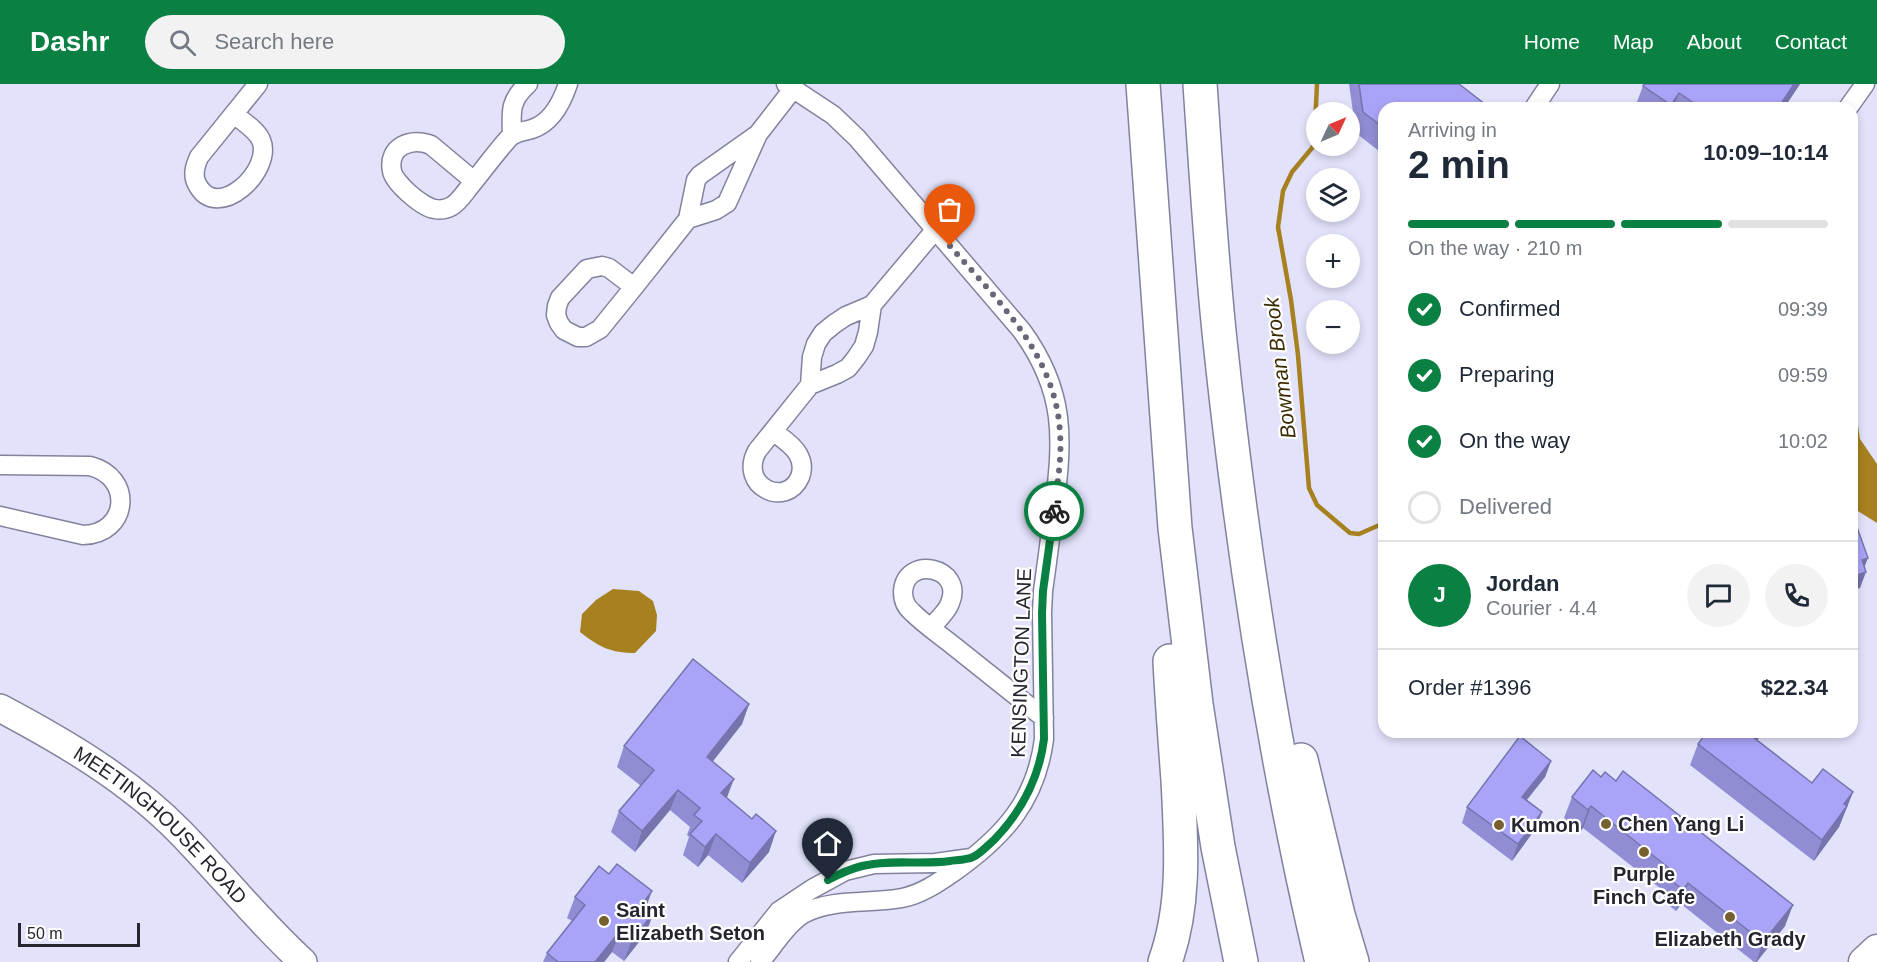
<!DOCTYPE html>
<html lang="en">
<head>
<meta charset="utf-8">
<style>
	body { margin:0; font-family:Arial,sans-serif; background:#f2f2f3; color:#1f2937; height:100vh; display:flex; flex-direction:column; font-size:22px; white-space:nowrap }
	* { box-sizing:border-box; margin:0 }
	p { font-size:20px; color:#747a83 }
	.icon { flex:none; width:33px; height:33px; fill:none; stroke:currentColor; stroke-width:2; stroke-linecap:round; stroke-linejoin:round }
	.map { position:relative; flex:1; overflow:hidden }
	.side { position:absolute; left:1378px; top:18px; width:480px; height:636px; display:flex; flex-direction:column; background:#fff; border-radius:18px; box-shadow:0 3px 9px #0003 }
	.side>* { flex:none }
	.needle { width:39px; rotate:46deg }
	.buttons { position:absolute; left:1306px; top:18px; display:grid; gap:12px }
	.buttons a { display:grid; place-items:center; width:54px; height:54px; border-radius:50%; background:#fff; box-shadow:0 3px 9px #0003; font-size:30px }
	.scale { position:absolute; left:18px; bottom:15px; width:122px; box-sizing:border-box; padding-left:6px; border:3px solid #252530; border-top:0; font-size:16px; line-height:21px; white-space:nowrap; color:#252530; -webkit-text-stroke:4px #fff; paint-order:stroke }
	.pin { position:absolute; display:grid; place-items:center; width:51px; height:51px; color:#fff; margin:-62px -26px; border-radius:50% 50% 50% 0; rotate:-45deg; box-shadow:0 0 6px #0007 }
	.pin .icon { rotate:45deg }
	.courier { position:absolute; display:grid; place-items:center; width:60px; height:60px; margin:-30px; border:4px solid #0b8043; border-radius:50%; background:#fff; color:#222; box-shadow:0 2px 8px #0007 }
	.summary em { font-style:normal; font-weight:800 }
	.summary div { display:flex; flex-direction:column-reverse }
	.summary { display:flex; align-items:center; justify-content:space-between; height:102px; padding:0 30px }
	h1 { font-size:39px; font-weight:800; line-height:45px }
	.bar { display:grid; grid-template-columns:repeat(4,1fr); gap:9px 6px; align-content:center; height:72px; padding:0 30px }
	.bar i { height:8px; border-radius:4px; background:#e0e1e3 }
	.bar .current { background:#0b8043 }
	.bar p { grid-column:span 4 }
	.line { display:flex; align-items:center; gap:15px; padding:0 30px; border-top:2px solid #e0e1e3 }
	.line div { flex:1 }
	.round { display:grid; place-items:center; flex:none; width:63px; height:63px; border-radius:32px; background:#f2f2f3 }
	ol { padding:0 30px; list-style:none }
	li { display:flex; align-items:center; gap:18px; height:66px }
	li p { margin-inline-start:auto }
	li .icon { padding:6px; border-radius:50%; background:#0b8043; color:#fff; stroke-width:4 }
	li:last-child { color:#747a83 }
	li i { width:33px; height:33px; border:3px solid #e0e1e3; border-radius:50% }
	header { display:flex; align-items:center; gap:36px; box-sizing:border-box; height:84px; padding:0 30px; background:#0b8043; color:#fff }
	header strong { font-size:28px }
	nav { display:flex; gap:33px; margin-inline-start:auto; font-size:21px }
	.search { width:420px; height:54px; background:#f2f2f3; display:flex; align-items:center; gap:15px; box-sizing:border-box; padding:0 21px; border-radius:33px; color:#747a83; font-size:22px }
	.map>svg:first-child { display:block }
	.water { fill:#a7801f }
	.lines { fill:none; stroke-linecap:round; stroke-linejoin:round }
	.stream { stroke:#a7801f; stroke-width:4.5 }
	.street-casing { stroke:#82829e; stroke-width:21 }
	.secondary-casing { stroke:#82829e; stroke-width:30 }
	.primary-casing { stroke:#82829e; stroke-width:33 }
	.highway-casing { stroke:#82829e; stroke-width:36 }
	.street { stroke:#fff; stroke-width:18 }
	.secondary { stroke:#fff; stroke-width:27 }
	.primary { stroke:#fff; stroke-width:30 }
	.highway { stroke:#fff; stroke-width:33 }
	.wall { fill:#918dd4 }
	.shaded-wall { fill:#7673ad }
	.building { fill:#a9a4f7; stroke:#7673ad; stroke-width:1.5 }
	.done { stroke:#676777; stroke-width:6; stroke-dasharray:0 10.8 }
	.route { stroke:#0b8043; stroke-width:8 }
	.poi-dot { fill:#766030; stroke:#fff; stroke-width:2 }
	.labels { text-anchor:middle; stroke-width:4.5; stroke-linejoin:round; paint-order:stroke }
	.street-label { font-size:20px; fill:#252530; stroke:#fff }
	.poi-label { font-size:20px; font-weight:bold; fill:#252530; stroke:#fff; text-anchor:start }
	.water-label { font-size:21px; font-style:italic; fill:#3b2b03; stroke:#fff }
</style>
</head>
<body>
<header>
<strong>Dashr</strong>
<div class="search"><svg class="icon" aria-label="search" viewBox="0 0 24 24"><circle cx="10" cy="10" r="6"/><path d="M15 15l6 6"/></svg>Search here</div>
<nav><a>Home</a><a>Map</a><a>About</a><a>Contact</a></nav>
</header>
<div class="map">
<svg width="1877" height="878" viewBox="0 0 1877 878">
	<rect width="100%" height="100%" fill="#e2e2fb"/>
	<!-- water -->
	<path class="water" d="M1853,315l2,6 5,34 17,25v59l-24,-15z
		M613,505l26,2 14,10 4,14 -1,16 -21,22c-24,0 -36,-6 -55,-21l2,-18 14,-14z"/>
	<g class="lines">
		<!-- stream -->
		<path class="stream" d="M1317,0l-2,42 2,13 -5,9 -20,24 -9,19 -5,36 13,73 7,55 11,133 8,17 33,28 9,1 25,-11"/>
		<defs>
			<path id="street" d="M1534,24l16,-24
				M1848,24l17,-24
				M234,30c9,8 22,15 27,26 13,30 -44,84 -64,44 -5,-9 -2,-18 2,-27l59,-73
				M512,49c-1,-22 -2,-33 16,-49
				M474,97l-43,-36c-19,-8 -44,1 -39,26 2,12 31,37 43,38 6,1 12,0 17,-3 8,-5 13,-14 19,-21 12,-15 24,-31 37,-46 7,-8 15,-7 24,-10 19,-6 30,-27 36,-45
				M688,135l28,-9 11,-7 31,-69 35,-45
				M634,203l-25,-19 -7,-2 -15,3 -27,29 -3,8 -1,9 3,8 5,7 14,7h8l14,-8 34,-42 54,-68 8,-39 4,-5 58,-41
				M810,301l2,-28 4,-13 7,-11 11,-9 12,-8 26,-11 64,-76
				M774,348c8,6 19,13 24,22 4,7 5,15 2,23 -14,32 -62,9 -43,-26l53,-66 27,-11 11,-6 8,-10 8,-12 4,-14 4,-27
				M0,381l90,1c44,11 39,68 -7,69l-83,-19
				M931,544c6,-8 16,-16 19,-25 15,-36 -45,-49 -47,-11 0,8 3,15 9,20 13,13 28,23 43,35 29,23 59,47 89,71
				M738,878l41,-51 33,-22 33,-18 29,-7 61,-1 36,-5
				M760,878c13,-15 26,-37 43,-48 28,-16 69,-10 99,-16 20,-4 37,-16 53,-27 49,-35 81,-70 89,-132l-2,-126 1,-22c4,-27 7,-54 11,-81 9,-72 12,-118 -32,-179l-165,-193 -24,-23 -47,-31"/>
			<g id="secondary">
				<path id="s1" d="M0,624c64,34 129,72 180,124 42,43 79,90 123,130"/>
			</g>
			<path id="primary" d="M1864,878l13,-12"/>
			<path id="highway" d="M1143,0l32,444 21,176 22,143 23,115
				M1200,0c6,86 11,172 20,257 22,209 54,417 102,621
				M1301,676l37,155 14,47
				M1165,878c21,-58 16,-121 13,-182 -3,-40 -6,-79 -8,-119"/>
		</defs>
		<!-- street casing -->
		<use href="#street" class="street-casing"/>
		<!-- secondary casing -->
		<use href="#secondary" class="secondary-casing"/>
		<!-- primary casing -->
		<use href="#primary" class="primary-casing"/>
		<!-- highway casing -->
		<use href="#highway" class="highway-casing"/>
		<!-- street -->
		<use href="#street" class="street"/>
		<!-- secondary -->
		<use href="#secondary" class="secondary"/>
		<!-- primary -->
		<use href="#primary" class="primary"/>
		<!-- highway -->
		<use href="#highway" class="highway"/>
	</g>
	<!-- wall -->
	<path class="wall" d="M1349,0h110l-75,24v47l-28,-22z
		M1800,0l-16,24h-148l-1,-1 8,-21z
		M749,620l-7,20 -30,37 15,37 42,54 -27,31 -34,-28 -10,12 -15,-12 6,-18 -2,-2 3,-8 -20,-17 -35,42 -24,-20 8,-21 22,-25 -24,-19 7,-21z
		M1707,648h54l-4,9 55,42 41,9 -14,35 -25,34 -124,-96 8,-21z
		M1551,677l-6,16 -18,23 15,12 -6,16 -24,33 -50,-38 5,-16z
		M1593,686l192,156 -28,36h-3l-73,-58 -5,7 -14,-11 3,-8 -82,-64 -3,3 -16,-13 8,-21z
		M575,813l71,9v27l-22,28 -12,-9 -8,10h-61l4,-9 25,-32 -5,-3z"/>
	<!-- shaded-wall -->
	<path class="shaded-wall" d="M1794,0h6l-16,24h-6z
		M1679,9l-6,15h-3l1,-3z
		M1868,474l-6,15 4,-1 -6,16 -8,3v-14l10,-17z
		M749,620l-7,20 -42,54 7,-21z
		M1756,648h5l-4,10 -4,-5z
		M1551,677l-6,16 -29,36 6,-16z
		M734,695l-8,21 -5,-7z
		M678,706l-8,20 -35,42 7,-21z
		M1853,708l-14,35 -25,34 8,-21 22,-36z
		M1591,722l-8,22 -3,3 8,-21z
		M1542,728l-6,16 -24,33 6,-17z
		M776,747l-7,21 -27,31 8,-20z
		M716,750l-8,21 -10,12 7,-20z
		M1688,799l-7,21 -5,7 7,-21z
		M652,807l-8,22 -1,-10z
		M1793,821l-8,21 -29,36 7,-20z
		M654,828l-8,21 -22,28 8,-21z
		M620,847l-8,21 -8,10h-9z"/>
	<!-- building -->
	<path class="building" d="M1359,0h100l31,24h-106v20l-21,-16z
		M1644,0h150l-16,24h-77l-22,-15 -8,12 -28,-19z
		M1854,435l14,39 -6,2 4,12 -14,5v-57z
		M693,575l56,45 -42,53 27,22 -13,14 31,26 4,-5 20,17 -26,32 -34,-29 -11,13 -15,-13 12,-13 -8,-6 6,-7 -22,-18 -36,41 -23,-20 35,-41 -30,-24z
		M1707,648h49l-3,5 59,46 11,-14 30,23 -9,12 3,2 -25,34 -124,-96z
		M1520,652l31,25 -29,36 20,15 -24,32 -51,-37z
		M1593,686l8,7 4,-5 11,9 7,-10 170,134 -30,37 -75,-59 -5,7 -13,-11 5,-6 -84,-67 -3,4 -16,-13z
		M617,780l35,27 -9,12 11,9 -22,28 -12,-9 -25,31h-37l-11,-9 38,-48 -10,-8 24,-31 10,8z"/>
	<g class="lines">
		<!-- done -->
		<path class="done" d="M950,162c48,55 106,109 110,187 2,26 -3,52 -6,78"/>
		<!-- route -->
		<path class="route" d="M828,796c11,-6 22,-11 34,-14 29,-7 59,-1 88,-5 7,-1 16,-1 23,-4 7,-3 15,-12 21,-17 28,-29 45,-61 50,-101l-2,-126 1,-22 11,-80"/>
	</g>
	<!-- markers -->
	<g class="poi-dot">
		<circle cx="1606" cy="740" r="6"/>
		<circle cx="1499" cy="741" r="6"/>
		<circle cx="1644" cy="768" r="6"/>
		<circle cx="1730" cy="833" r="6"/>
		<circle cx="604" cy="837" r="6"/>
	</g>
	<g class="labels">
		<!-- street labels -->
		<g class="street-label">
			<text transform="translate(1021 579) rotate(-88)" y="7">KENSINGTON LANE</text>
			<text dy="7" stroke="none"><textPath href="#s1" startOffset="200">MEETINGHOUSE ROAD</textPath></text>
		</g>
		<!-- poi labels -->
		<g class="poi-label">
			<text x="1618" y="747">Chen Yang Li</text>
			<text x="1511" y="748">Kumon</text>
			<text x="1644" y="797" text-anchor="middle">Purple<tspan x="1644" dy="23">Finch Cafe</tspan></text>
			<text x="616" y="833">Saint<tspan x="616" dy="23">Elizabeth Seton</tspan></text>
			<text x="1730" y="862" text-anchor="middle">Elizabeth Grady</text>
		</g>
		<!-- water labels -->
		<g class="water-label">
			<text transform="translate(1280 284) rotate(-97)" y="7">Bowman Brook</text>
		</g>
	</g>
</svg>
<div class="buttons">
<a><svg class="needle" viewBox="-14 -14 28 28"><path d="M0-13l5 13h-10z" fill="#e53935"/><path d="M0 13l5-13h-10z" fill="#747a83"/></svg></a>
<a><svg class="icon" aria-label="layers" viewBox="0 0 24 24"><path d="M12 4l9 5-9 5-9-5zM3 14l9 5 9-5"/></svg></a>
<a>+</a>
<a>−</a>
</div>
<div class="scale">50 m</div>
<div class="pin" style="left:950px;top:162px;background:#ea580c"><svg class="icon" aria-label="bag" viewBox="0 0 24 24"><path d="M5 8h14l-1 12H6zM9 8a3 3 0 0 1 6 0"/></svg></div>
<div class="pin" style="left:828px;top:796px;background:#1f2937"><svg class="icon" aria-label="home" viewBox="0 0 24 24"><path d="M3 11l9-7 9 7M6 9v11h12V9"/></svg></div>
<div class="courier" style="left:1054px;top:427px"><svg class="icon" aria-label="bike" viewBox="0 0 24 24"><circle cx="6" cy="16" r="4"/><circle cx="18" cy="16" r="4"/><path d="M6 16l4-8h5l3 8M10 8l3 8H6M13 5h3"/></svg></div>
<section class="side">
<div class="summary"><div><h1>2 min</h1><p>Arriving in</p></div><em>10:09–10:14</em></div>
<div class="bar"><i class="current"></i><i class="current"></i><i class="current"></i><i></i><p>On the way · 210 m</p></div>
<ol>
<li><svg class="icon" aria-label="check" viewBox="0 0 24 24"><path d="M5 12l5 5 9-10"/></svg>Confirmed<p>09:39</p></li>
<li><svg class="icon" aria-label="check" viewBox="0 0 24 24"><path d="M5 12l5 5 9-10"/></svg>Preparing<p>09:59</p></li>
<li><svg class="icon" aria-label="check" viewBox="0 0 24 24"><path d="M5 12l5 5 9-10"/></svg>On the way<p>10:02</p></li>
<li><i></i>Delivered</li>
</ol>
<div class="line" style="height:108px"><b class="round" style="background:#0b8043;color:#fff">J</b><div><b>Jordan</b><p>Courier · 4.4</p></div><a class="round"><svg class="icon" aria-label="chat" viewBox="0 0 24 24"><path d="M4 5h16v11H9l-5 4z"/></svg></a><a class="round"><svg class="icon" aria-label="phone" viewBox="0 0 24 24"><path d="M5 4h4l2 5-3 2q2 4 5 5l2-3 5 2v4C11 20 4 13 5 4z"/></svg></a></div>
<div class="line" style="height:78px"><div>Order #1396</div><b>$22.34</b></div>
</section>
</div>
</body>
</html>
